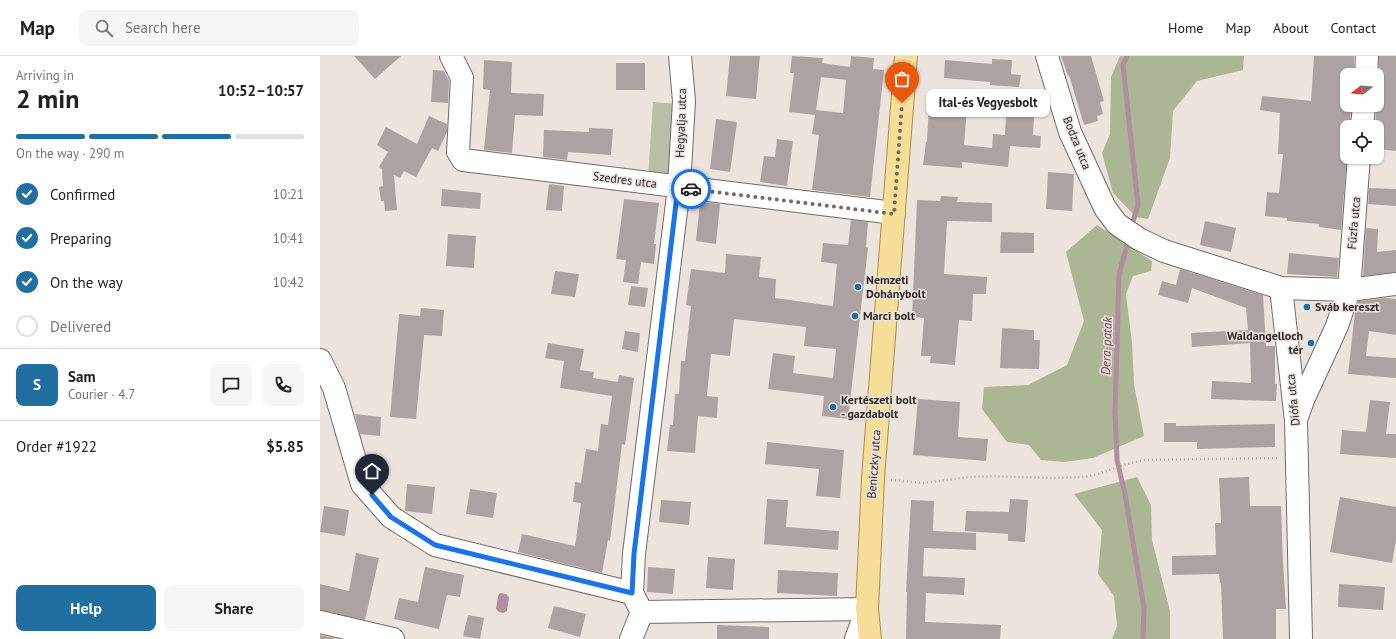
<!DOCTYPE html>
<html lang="en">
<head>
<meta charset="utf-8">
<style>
	body { margin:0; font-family:"PT Sans",sans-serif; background:#f6f6f6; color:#202124; height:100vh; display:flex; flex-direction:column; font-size:15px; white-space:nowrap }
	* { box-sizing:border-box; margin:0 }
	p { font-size:13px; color:#757577 }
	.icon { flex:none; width:22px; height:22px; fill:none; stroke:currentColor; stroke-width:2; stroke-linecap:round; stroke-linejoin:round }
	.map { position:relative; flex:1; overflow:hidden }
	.side { display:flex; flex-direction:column; background:#fff; width:320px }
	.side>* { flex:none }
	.needle { width:26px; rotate:253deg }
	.buttons { position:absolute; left:1020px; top:12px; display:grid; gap:8px }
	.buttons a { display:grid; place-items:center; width:44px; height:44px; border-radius:8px; background:#fff; box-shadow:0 1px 3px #0004; font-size:20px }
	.pin { position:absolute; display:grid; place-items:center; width:34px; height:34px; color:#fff; margin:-41px -17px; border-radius:50% 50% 50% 0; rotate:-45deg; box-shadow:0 0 4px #0007 }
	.pin .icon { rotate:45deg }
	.courier { position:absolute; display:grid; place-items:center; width:40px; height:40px; margin:-20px; border:3px solid #1a73e8; border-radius:50%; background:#fff; color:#222; box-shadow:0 1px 5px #0007 }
	.bubble { position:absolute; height:28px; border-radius:8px; background:#fff; box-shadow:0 1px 3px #0004; font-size:13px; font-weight:700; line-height:28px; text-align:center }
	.summary em { font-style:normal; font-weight:700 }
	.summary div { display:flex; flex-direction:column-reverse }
	.summary { display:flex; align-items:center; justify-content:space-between; height:68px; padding:0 16px }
	h1 { font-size:26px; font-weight:700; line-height:30px }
	.bar { display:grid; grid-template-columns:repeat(4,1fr); gap:6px 4px; align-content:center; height:48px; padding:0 16px }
	.bar i { height:5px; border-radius:3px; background:#e0e0e0 }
	.bar .active { background:#216fa1 }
	.bar p { grid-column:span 4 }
	.line { display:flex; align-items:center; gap:10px; padding:0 16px; border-top:1px solid #e0e0e0 }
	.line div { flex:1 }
	.round { display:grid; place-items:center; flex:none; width:42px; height:42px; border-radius:8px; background:#f6f6f6 }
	ol { padding:0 16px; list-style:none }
	li { display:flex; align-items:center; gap:12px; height:44px }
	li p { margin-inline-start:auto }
	li .icon { padding:4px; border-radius:50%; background:#216fa1; color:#fff; stroke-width:4 }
	li:last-child { color:#757577 }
	li i { width:22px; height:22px; border:2px solid #e0e0e0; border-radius:50% }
	.button { display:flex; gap:8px; margin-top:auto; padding:8px 16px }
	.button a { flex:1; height:46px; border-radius:8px; background:#216fa1; color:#fff; font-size:16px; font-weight:700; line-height:46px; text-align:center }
	.button a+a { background:#f6f6f6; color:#202124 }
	header { display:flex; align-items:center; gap:24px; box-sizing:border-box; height:56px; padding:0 20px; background:#fff; border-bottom:1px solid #e0e0e0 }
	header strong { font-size:19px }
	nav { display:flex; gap:22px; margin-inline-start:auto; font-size:14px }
	.search { width:280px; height:36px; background:#f6f6f6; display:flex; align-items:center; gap:10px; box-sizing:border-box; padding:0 14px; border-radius:8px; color:#757577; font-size:15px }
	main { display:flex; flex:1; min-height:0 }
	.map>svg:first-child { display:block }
	.green { fill:#b7c0a7 }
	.forest { fill:#aab694 }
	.water { fill:#b08d9f }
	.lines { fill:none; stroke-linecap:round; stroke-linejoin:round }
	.stream { stroke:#b08d9f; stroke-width:5 }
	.building { fill:#ada2a2; fill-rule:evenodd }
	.minor-casing { stroke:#726b66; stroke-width:24 }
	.major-casing { stroke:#ab9044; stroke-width:24 }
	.path { stroke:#aaa39e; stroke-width:2.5; stroke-dasharray:1 3; stroke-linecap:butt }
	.minor { stroke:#fff; stroke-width:22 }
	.major { stroke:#f6dd98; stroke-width:22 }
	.done { stroke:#6f6a67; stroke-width:4; stroke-dasharray:0 7.2 }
	.route { stroke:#1a73e8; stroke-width:5 }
	.poi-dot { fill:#216fa1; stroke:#ece3dd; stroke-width:1.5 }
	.labels { text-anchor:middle; stroke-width:3; stroke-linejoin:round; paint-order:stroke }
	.street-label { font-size:12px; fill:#2c2927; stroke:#ece3dd }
	.poi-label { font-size:12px; font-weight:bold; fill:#2c2927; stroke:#ece3dd; text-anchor:start }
	.water-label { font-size:13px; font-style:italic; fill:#6e3d58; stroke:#ece3dd }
</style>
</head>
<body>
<header>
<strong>Map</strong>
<div class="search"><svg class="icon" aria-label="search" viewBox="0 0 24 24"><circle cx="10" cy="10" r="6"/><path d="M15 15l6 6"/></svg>Search here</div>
<nav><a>Home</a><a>Map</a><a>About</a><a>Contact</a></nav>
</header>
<main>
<section class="side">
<div class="summary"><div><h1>2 min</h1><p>Arriving in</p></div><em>10:52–10:57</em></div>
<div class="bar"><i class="active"></i><i class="active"></i><i class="active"></i><i></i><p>On the way · 290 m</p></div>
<ol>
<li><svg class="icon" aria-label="check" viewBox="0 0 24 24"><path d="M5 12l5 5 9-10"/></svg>Confirmed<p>10:21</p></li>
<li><svg class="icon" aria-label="check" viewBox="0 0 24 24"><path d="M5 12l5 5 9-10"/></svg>Preparing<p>10:41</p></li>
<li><svg class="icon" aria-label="check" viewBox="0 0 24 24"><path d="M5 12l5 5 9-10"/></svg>On the way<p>10:42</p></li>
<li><i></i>Delivered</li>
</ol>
<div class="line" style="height:72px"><b class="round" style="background:#216fa1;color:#fff">S</b><div><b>Sam</b><p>Courier · 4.7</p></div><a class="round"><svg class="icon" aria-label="chat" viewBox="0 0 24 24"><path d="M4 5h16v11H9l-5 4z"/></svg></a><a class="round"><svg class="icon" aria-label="phone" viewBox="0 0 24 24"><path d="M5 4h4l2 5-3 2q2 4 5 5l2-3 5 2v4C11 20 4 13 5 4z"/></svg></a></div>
<div class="line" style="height:52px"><div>Order #1922</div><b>$5.85</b></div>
<div class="button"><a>Help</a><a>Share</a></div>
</section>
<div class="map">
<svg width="1076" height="583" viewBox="0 0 1076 583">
	<rect width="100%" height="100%" fill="#ece3dd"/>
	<!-- green -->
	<path class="green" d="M333,46l26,2 -4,77 -27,-3z"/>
	<!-- forest -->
	<path class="forest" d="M800,0h124l-1,14 -46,11 -24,30 -3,47 -22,61 -12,-2 -23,-24 -11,-40 8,-19 1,-57z
		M777,169l55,36 -1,10 -18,5 -7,18 6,49 2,41 10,52 -51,22 -29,4 -23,-2 -12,-15 -22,-3 -25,-33 2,-22 44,-2 39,-20 17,-44 -18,-69z
		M817,421l14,28 1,35 18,71v28h-58l5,-13 -3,-30 -16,-22 4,-44 -28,-36z"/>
	<!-- water -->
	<path class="water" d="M180,537l6,1 3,3 -2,14 -4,2 -4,-1 -3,-3 2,-13z"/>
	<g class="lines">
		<!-- stream -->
		<path class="stream" d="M807,0l-4,9 15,140 -7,23
			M809,182l-10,37 -4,137 2,48 8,34 19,114 -1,31"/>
	</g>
	<!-- building -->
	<path class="building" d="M34,0h47l-26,23z
		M410,0h30l-4,43 -30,-3z
		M472,0l31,2 -1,5 28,4 1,-11 23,2 -1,11 11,1 -14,127 -58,-7 7,-55 -7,-1 3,-19 -26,-3 5,-39h-4zM501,21l25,3 -3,33 -27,-3z
		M741,0h30l13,45 -4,1 3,12 -6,2 1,5 -14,4 -15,-50 -1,1z
		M994,0h40v19h-7v30h4l-1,22h-3v28l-6,75 -22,-3v-3l-32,-3v-3l-22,-2 2,-24 12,1 4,-39h-5l2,-41 -20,-3 2,-14 49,5z
		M1059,0h17v95l-19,-2v-22h-2z
		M672,3l20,1 -1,14 10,1 -2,12 -29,-2v-3l-46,-4 1,-18 47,4z
		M164,4l28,2 -1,31 33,1 -1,22 -28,-1 -3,38 -28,-3 6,-60 -7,-1z
		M296,7h29v27h-29z
		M113,14l11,1 5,10 -1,22 -17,-1z
		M687,38l28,2 -2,39 8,1 -1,12 -30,-2 -2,21 -46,-5v6l-39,-3 3,-23h1l2,-37 38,3 -3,37 28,3 1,-14 12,1z
		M109,60l18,8v8l-9,19 -6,-3 -16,29 -12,-6 -4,7 -6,-3 3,35 -12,1 -1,-10h-3l-2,-14 4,-1 -1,-17 -3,-2 9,-15 -11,-7 9,-18 31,17z
		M396,63l21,3 -7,50 -20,-3z
		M269,72l24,1 -2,26 -43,-3 -1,8 -24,-3 1,-27 45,2z
		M457,83l16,2 -6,45 -27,-4 4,-26 11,1z
		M728,116l26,2 -2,37 -26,-2z
		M229,128l15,2 -2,25 -16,-1z
		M1049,132l27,1v17l-28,-2z
		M122,133l39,4 -1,16 -39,-3z
		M621,140l17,1 -1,5 35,1v19l-45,-1 -3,53 43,3 -1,17h-13l-1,27 -13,-1 -4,45 -25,-2 1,-7h-10l3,-38 -12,-1 5,-117 23,1z
		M304,143l35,4 -5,41h2l-2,20 -13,-2 -3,22 -15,-2 3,-22 -10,-1z
		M380,146l20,2 -4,40 -20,-3z
		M531,164l17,2 -2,25 2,1 -20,171 -26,-3 2,-20 -56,-7 5,-36 22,3 -2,17 40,5 3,-29 -32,-3 2,-19 -72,-8 -4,37 -19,-2 -4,42 11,1 -1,21 -19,-2 -3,37 -28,-2 3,-26h3l2,-31h4l2,-33h4l6,-55 -5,-1 5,-36 34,4 1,-19 35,3 -2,20 17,2 -1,19 58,8 4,-42 -16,-2 2,-19 25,2z
		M885,165l31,7 -5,24 -31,-7z
		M1046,172l12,1 -1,23 19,-2v22l-33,4z
		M681,176l33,1v20h-34z
		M128,178l28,2 -2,32 -28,-2z
		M969,197l50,5 -2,19 -50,-3z
		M860,213l83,26 3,51h9v38h2l-1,17 -65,-2 1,-18 39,2 -1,-40 -58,4 -1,-14 57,-3 -2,-22 -54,-20 -4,15 -30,-8 4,-14 14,4z
		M235,215l24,3 -4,23 -24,-3z
		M311,230l17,2 -3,19 -17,-2z
		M1065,242l11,1v36l-27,-4 -3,25 30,2v20l-48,-4 7,-62 3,-11z
		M101,252l23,2 -2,26 -18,-1 -8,84 -26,-2 9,-103 21,2z
		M682,272l32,2v10h6l-1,29 -39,-1z
		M305,275l15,2 -2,19 -16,-3z
		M228,287l36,6 -4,21 14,2 -1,6 25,4 1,-7 15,3 -9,67 -3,-1 -12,97 -2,-1 -6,33 -84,-21 4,-18 53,12 6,-43 -8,-1 2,-20 6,1 5,-34 12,2 3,-27 7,1 4,-29 -52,-8 4,-27 -19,-3z
		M598,343l42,3 -2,35 30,2 -2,22 -73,-6z
		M1050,344l20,2 -4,32h10v24l-56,-4 2,-24 24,2z
		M35,358l26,3 -1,19 -20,-2z
		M844,367h12v3l99,-2v23l-78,2v-7h-33z
		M447,386l77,8 -4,48 -24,-2 3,-27 -54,-5z
		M929,421l1,29h31l2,56 3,47h-10v30h-53l-2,-56h-1l-1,-9 -47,1v-19l44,-1 -1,-32h6l-2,-45z
		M87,428l28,3 -3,27 -27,-3z
		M150,433l27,4 -4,25 -27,-4z
		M1020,441l56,10v33l-4,23 -62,-11z
		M447,443l21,1 -2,27 53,4 -1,19 -74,-6z
		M690,443l18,1 -3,42 -17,-1v-7l-43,-3 1,-20 43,1z
		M341,444l30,2 -2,23 -30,-3z
		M591,444l23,1 -1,30 43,2v17l-52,-2 -1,28 42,2 -1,17 -38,-2 -1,29 76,3 -1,14h-94l1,-47h-1z
		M4,450l25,4 -4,26 -25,-4z
		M36,497l23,5 -14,62 -45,-10v-26l29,7z
		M388,501l27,2 -2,31 -27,-2z
		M105,511l39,8 -4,22 -13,-2 -8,34 -45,-10 5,-21 19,4z
		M328,511l27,2 -2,25 -26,-2z
		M458,514l60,3 -1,23 -60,-3z
		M1019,528l46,3 -2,23 -45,-3z
		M234,550l32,8 -6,23 -32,-9z
		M148,559l16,3 -4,21 -17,-3z
		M397,569l52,2v12h-52z
		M0,579l14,3v1h-14z"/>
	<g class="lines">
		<defs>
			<path id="minor" d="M131,0l11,22 -4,74 5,8 431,53
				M727,0l23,76 35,76 12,16 22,15 25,12 117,37 68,2 47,-6
				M1046,19l1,-19
				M1042,71l2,-22
				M961,232l15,133 5,218
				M0,304l14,28 28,96 29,33 44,28 197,48
				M977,361l6,-17 34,-74 12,-36 10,-133
				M322,556l225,-3 -11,30
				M0,566l73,17
				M311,583l11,-27 -10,-19 2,-39 45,-367 5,-86 -4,-45"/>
			<path id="major" d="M550,583l-3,-30 6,-131 33,-422"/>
		</defs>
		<!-- minor casing -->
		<use href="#minor" class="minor-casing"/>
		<!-- major casing -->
		<use href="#major" class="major-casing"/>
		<!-- path -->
		<path class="path" d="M571,424l31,3 48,-6 22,-1 60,2 33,-1 13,-3 29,-10 17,-4 135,-2"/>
		<!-- minor -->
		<use href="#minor" class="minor"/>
		<!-- major -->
		<use href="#major" class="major"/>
	</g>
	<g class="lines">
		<!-- done -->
		<path class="done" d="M371,133l203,25 8,-111"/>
		<!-- route -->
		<path class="route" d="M52,439l19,22 44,28 197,48 2,-39 44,-367 13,2"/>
	</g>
	<!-- markers -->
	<g class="poi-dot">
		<circle cx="538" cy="231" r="4"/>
		<circle cx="987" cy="251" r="4"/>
		<circle cx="535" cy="260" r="4"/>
		<circle cx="991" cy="287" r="4"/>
		<circle cx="513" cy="351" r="4"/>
	</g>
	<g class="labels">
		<!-- street labels -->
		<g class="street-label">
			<text transform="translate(361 67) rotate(-88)" y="4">Hegyalja utca</text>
			<text transform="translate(757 87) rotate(68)" y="4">Bodza utca</text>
			<text transform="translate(305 124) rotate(7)" y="4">Szedres utca</text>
			<text transform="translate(1034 167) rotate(-85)" y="4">Fűzfa utca</text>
			<text transform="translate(973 344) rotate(-96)" y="4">Diófa utca</text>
			<text transform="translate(554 408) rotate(-86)" y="4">Beniczky utca</text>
		</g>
		<!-- poi labels -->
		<g class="poi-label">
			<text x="546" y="228">Nemzeti<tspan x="546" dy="14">Dohánybolt</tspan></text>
			<text x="995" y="255">Sváb kereszt</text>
			<text x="543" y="264">Marci bolt</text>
			<text x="983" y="284" text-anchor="end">Waldangelloch<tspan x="983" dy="14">tér</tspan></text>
			<text x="521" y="348">Kertészeti bolt<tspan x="521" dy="14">- gazdabolt</tspan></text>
		</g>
		<!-- water labels -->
		<g class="water-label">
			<text transform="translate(786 290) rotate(-88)" y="5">Dera-patak</text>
		</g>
	</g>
</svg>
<div class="buttons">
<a><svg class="needle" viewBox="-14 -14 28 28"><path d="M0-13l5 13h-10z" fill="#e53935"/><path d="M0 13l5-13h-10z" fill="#757577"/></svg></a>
<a><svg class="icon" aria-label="locate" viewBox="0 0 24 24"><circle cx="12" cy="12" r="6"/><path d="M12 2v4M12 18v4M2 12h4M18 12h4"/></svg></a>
</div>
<div class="pin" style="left:582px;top:47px;background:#ea580c"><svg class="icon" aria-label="bag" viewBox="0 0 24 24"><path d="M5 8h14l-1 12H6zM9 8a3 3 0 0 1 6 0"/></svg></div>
<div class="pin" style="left:52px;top:439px;background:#1f2937"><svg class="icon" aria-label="home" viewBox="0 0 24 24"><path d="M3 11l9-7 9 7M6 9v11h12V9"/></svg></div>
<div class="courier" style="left:371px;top:133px"><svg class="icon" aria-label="car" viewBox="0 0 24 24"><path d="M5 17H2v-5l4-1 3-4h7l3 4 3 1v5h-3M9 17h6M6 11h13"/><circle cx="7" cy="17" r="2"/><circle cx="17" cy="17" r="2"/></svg></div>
<div class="bubble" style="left:606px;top:33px;width:124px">Ital-és Vegyesbolt</div>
</div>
</main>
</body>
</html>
